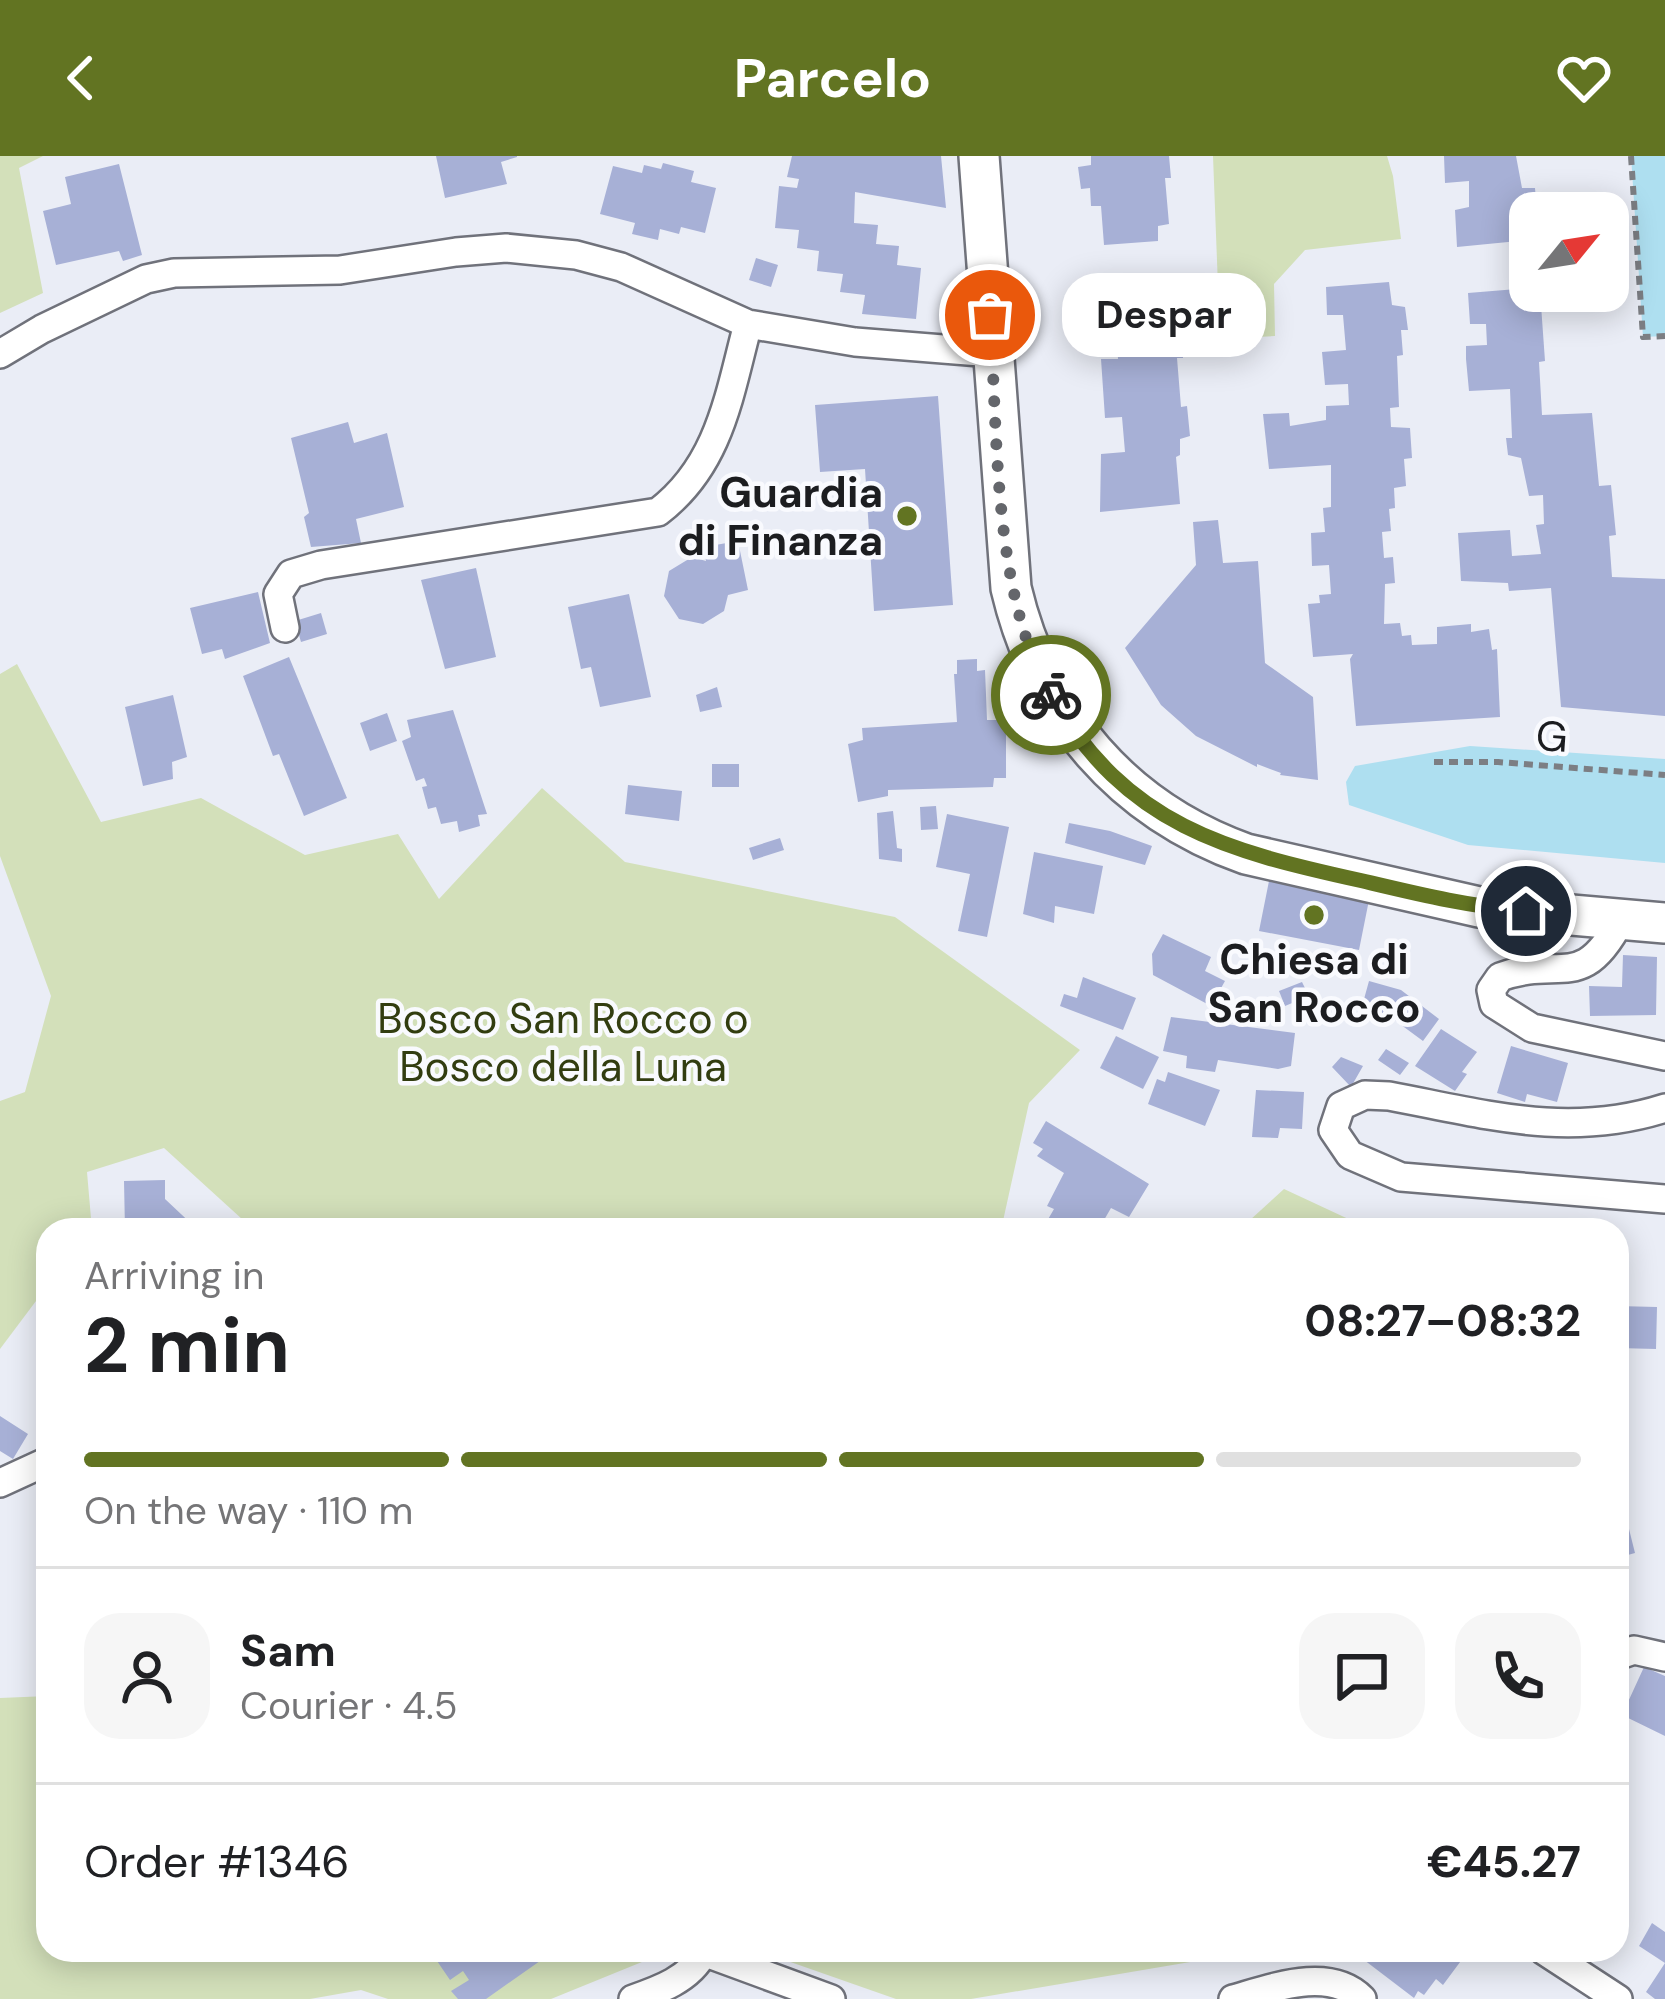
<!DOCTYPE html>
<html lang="en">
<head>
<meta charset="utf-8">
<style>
	body { margin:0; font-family:"DM Sans",sans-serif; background:#f6f6f6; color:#202124; height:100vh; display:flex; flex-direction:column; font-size:45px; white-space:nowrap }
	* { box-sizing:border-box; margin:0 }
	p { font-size:39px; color:#757577 }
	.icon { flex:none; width:66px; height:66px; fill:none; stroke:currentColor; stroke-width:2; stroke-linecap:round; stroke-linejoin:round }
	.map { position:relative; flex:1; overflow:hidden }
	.sheet { position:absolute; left:36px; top:1062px; width:1593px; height:744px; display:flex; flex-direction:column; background:#fff; border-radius:36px; box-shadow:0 6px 30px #0003 }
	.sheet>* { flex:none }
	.needle { width:78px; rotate:60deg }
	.buttons { position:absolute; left:1509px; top:36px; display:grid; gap:24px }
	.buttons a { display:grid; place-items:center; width:120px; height:120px; border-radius:24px; background:#fff; box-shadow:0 6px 30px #0003; font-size:60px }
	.pin { position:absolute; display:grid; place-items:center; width:102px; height:102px; color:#fff; margin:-51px; border:6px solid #fff; border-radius:50%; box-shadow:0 3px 12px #0007 }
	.courier { position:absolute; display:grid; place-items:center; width:120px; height:120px; margin:-60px; border:9px solid #627422; border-radius:50%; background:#fff; color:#222; box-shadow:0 3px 15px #0007 }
	.bubble { position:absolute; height:84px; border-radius:36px; background:#fff; box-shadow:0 6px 30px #0003; font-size:39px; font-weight:700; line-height:84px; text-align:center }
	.headline em { font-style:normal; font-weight:700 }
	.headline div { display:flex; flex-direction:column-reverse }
	.headline { display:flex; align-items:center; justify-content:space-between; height:204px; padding:0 48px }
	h1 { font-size:78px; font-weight:700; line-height:90px }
	.bar { display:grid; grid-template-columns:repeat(4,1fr); gap:18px 12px; align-content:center; height:144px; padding:0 48px }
	.bar i { height:15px; border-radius:9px; background:#e0e0e0 }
	.bar .on { background:#627422 }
	.bar p { grid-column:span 4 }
	.line { display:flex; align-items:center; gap:30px; padding:0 48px; border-top:3px solid #e0e0e0 }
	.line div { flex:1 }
	.round { display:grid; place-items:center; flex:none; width:126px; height:126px; border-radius:36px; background:#f6f6f6 }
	header { display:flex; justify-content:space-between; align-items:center; height:156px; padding:0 48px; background:#627422; color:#fff; font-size:54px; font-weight:700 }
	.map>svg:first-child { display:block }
	.green { fill:#d3e0ba }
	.water { fill:#aedff0 }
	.building { fill:#a7b0d6 }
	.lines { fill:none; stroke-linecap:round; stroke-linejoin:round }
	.minor-casing { stroke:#70727b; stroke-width:32 }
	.secondary-casing { stroke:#70727b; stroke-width:44 }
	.path { stroke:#7c7e83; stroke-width:6; stroke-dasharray:9 6; stroke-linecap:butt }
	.minor { stroke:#fff; stroke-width:27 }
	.secondary { stroke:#fff; stroke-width:39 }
	.done { stroke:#64666b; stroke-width:12; stroke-dasharray:0 21.6 }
	.route { stroke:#627422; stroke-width:15 }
	.poi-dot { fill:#627422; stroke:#f9fafe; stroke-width:4.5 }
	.labels { text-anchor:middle; stroke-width:9; stroke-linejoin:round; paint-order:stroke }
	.poi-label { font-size:42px; font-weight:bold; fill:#1c1d20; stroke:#f9fafe; text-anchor:end }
	.street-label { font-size:42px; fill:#1c1d20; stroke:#f9fafe }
	.park-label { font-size:42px; fill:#323d10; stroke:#f9fafe }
</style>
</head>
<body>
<header><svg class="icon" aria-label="back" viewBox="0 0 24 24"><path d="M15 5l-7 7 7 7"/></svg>Parcelo<svg class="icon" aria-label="heart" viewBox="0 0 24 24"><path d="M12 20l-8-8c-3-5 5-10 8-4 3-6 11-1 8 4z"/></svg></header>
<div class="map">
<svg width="1665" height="1843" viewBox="0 0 1665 1843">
	<rect width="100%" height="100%" fill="#eaedf6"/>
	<!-- green -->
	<path class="green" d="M0,0h43l-24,12 24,125 -43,20z
		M1213,0h174l6,20 8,63 -96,11 -31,34 1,52 -55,3z
		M17,508l84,158 100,-24 104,57 93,-21 41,65 103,-111 83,74 270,55 185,133 -51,53 -28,127h-747l-90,-82 -77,24 5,58h-44v55l-48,64v-248l25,-9 26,-96 -51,-140v-182z
		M1284,1033l88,41h-133z
		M48,1540v254h612l4,3 -113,46h-163l-27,-9 -51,9h-310v-301z
		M756,1794h505l-290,49h-75z"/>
	<!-- water -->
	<path class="water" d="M1631,0h34v180l-22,1z
		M1470,590l195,13v104l-197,-18 -119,-40 -3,-23 9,-16z"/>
	<!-- building -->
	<path class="building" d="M436,0h81v1l-16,5 6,22 -62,14z
		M792,0h149l5,52 -91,-16 -1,31 24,2 -2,19 23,2 -2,19 24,3 -5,51 -54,-5 3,-19 -25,-3 3,-18 -26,-3 2,-20 -22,-3 2,-18 -24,-2 4,-42 18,2 2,-9 -12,-2z
		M1091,0h78l2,22h-6l4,46 -11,2v15l-54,4 -3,-39h-10l-1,-18 -9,1 -3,-22 13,-2z
		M1444,0h72l6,32h13l2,25h-7l-3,7 2,20 -72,7 -2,-37 14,-3v-26l-24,2z
		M663,7l31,8 -3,11 25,6 -11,45 -24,-6 -2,7 -19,-5 -2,11 -26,-6 3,-11 -35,-9 13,-48 29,7 2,-8 17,4z
		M119,8l23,91 -19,6 -4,-10 -63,14 -13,-54 28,-7 -6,-27z
		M756,102l22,7 -7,22 -22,-7z
		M1389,126l3,23 13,2 3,23h-7l2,25 -6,1 2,51 -9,1 1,19 19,1 2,30 -8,1 2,27 -12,2 1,20 -6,1 2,22 -9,1 2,26 9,-1 2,26 -10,1 -1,40 16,-1 2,13 9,-1 1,10 25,-1v-17l34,-3v8l18,-3 3,21 5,-1 3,68 -144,9 -6,-67 3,-5 -40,3 -5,-53 12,-1 -1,-8 12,-1 -2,-29 -17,1 -1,-33 14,-1 -2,-24 8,-1v-42l-62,4 -6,-55 26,-1 1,13 36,-6v-14l23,-1 -1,-21 -23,1 -3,-33 24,-2 -3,-35h-16l-1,-28z
		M1530,132l10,3 5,70 -6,1 3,53 50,-2 7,73 12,-1 5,50 -7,1 3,41 53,2v137l-104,-9 -10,-119 -42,3 -1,-8 -47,-2 -3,-48 52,-3 2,26 29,-2 -5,-29 8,-1 -1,-29 -14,1 -8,-38 -13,-3 -2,-17h6l-2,-49 -41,2 -3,-32v-13l21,-1 -1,-21h-16l-2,-31z
		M1126,134l42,3 4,38h9l2,27h-6l4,49 6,-1 3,30 -10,3v16l-4,2 4,47 -80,8 1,-58 24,-2 -3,-35 -17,1 -4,-59h17l-2,-37 -22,2 -2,-31z
		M938,240l15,209 -79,6 -9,-142 -45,3 -5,-67z
		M348,266l6,21 33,-10 17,74 -48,12 5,24 -50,4 -7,-30 5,-4 -18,-75z
		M1218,364l5,43 35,-2 7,102 48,34 5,83 -38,-5 1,-2 -24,-9v3l-61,-31 -35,-31 -36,-57 71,-83 -3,-43z
		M738,385l10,49 -20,5 -4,16 -21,13 -24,-5 -15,-23 5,-25 23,-14 14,4 -2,-14z
		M476,412l20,89 -51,12 -24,-89z
		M258,436l12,51 -45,16 -3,-10 -20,5 -12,-46z
		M629,438l22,103 -51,10 -9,-40 -10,2 -13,-62z
		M321,457l6,21 -26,8 -6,-21z
		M289,501l58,141 -43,18 -25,-62 -6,2 -30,-80z
		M977,503v12l8,-1 2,50h19v58h-12l-1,9 -105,3v6l-30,6 -10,-58 15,-4 -1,-12 95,-6 -3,-48h3v-14z
		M717,531l5,20 -22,5 -4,-17z
		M173,539l14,62 -15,5 1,17 -30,7 -18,-79z
		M453,554l34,104 -9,1 2,11 -21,6 -2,-11 -16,3 -5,-17 -8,2 -6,-22 5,-1 -3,-8 -8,3 -14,-40 9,-4 -4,-17z
		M387,557l10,28 -27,10 -10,-28z
		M712,608h27v23h-27z
		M628,629l54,6 -3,30 -54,-7z
		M936,650l2,23 -17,1 -1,-23z
		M893,655l4,37 5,1v13l-23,-3 -2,-46z
		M947,658l62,13 -22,110 -29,-6 12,-57 -34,-7z
		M1069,667l41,8 42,15 -7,19 -80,-22z
		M780,682l4,12 -31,10 -4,-12z
		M1034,696l69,14 -9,48 -39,-8 -1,17 -31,-9z
		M1269,725l100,19 -10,50 -100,-19z
		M1163,778l48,23 -6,14 20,10 -14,25 -58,-31 -1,-21z
		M1623,799l34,2 -1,58 -66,1 -1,-30 33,1z
		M1083,821l53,21 -13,32 -63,-24 4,-12 13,4z
		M1369,825l32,9 38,29 -16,22 -34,-25 -28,-6z
		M1302,826l7,14 -24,10 -6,-15z
		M1171,861l124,16 -4,33 -13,3 -60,-9 -3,12 -29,-4 1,-12 -24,-5z
		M1441,873l36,23 -15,20 5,2 -12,17 -40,-25z
		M1116,880l43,21 -16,32 -43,-21z
		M1511,890l57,17 -11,39 -30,-8 -2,8 -28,-9z
		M1386,893l23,14 -9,12 -22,-15z
		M1341,901l22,9 -12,21 -19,-20z
		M1168,916l52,18 -15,36 -57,-22 9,-25 8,3z
		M1256,934l48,2 -2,37 -22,-1 -2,10 -26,-1z
		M1046,965l103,63 -20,33 -18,-9 -11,19 4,3 -61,-2 11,-19 -7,-3 17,-33 -27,-17 6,-7 -10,-6z
		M165,1024v19l33,31h-73l-1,-49z
		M1617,1150l40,1 -1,42 -39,-1z
		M0,1260l28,18 -15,25 -13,-8z
		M1625,1357l10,40 -18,5v-43z
		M1644,1511l21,9v60l-43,-21z
		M1652,1767l13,9v67h-10l-9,-7 19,-29 -26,-17z
		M446,1794h87l7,11 -54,38h-28l-7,-8 18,-11 -6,-9 -13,9 -15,-22z
		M1351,1794h118l-26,35 -7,-6 -12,16 -6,-4 -4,7z"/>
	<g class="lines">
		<defs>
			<path id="minor" d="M0,198l42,-25 104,-50 28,-6 166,-3 116,-18 50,-4 70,7 45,12 127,57 107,18 138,11
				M285,472l-7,-34 13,-20 30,-9 337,-53c62,-47 71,-117 90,-188
				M1621,763c-39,75 -60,36 -121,58l-9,13 3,14 38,24 133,28
				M1665,952c-97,31 -180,6 -276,-12l-24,-1 -24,11 -8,24 17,25 51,22 264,22
				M0,1327l48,-22
				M1617,1500l17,-6 31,7
				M698,1794l133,49
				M1543,1794l75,49
				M633,1843c26,-9 57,-20 70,-46
				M1233,1843c39,-11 97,-33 129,0"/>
			<path id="secondary" d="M979,0l32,432c30,127 112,222 235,266l233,53 186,16"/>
		</defs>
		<!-- minor casing -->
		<use href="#minor" class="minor-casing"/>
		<!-- secondary casing -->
		<use href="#secondary" class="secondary-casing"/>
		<!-- path -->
		<path class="path" d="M1631,0l12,181 22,-1
			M1434,606h64l167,13"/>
		<!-- minor -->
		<use href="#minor" class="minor"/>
		<!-- secondary -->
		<use href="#secondary" class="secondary"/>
	</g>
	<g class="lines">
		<!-- done -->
		<path class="done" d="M990,159c8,118 2,277 61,380"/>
		<!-- route -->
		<path class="route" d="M1051,539c75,131 176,156 312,186 55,13 108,26 163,30"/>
	</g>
	<!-- markers -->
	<g class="poi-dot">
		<circle cx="907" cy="360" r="12"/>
		<circle cx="1314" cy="759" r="12"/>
	</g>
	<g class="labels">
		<!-- poi labels -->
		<g class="poi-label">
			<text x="883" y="351">Guardia<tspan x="883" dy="48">di Finanza</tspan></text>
			<text x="1314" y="818" text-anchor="middle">Chiesa di<tspan x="1314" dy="48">San Rocco</tspan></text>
		</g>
		<!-- street labels -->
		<g class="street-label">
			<text transform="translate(1552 580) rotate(4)" y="15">G</text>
		</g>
		<!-- park labels -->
		<g class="park-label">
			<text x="563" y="877">Bosco San Rocco o<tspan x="563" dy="48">Bosco della Luna</tspan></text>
		</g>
	</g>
</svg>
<div class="buttons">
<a><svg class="needle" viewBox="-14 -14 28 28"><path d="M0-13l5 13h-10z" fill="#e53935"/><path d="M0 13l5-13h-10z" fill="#757577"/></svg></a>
</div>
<div class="pin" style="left:990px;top:159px;background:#ea580c"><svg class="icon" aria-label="bag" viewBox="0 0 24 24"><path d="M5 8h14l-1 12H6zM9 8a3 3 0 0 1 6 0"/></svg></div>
<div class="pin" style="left:1526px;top:755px;background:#1f2937"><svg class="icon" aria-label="home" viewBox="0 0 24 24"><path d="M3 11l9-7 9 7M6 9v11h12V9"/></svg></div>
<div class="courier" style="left:1051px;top:539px"><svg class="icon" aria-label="bike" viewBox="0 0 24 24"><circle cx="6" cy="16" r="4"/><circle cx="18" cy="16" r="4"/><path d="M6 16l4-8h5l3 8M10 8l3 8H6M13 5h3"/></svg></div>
<div class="bubble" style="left:1062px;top:117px;width:204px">Despar</div>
<section class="sheet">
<div class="headline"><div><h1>2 min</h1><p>Arriving in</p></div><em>08:27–08:32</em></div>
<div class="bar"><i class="on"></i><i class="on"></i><i class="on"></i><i></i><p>On the way · 110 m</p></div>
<div class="line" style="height:216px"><a class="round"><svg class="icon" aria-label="person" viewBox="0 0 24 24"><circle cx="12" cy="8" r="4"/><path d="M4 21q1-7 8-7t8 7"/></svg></a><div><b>Sam</b><p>Courier · 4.5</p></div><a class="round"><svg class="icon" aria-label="chat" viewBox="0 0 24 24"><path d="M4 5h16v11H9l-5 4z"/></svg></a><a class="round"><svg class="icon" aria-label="phone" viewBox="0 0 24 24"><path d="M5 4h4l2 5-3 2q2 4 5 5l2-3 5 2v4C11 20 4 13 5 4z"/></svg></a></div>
<div class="line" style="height:156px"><div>Order #1346</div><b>€45.27</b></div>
</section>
</div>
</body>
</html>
